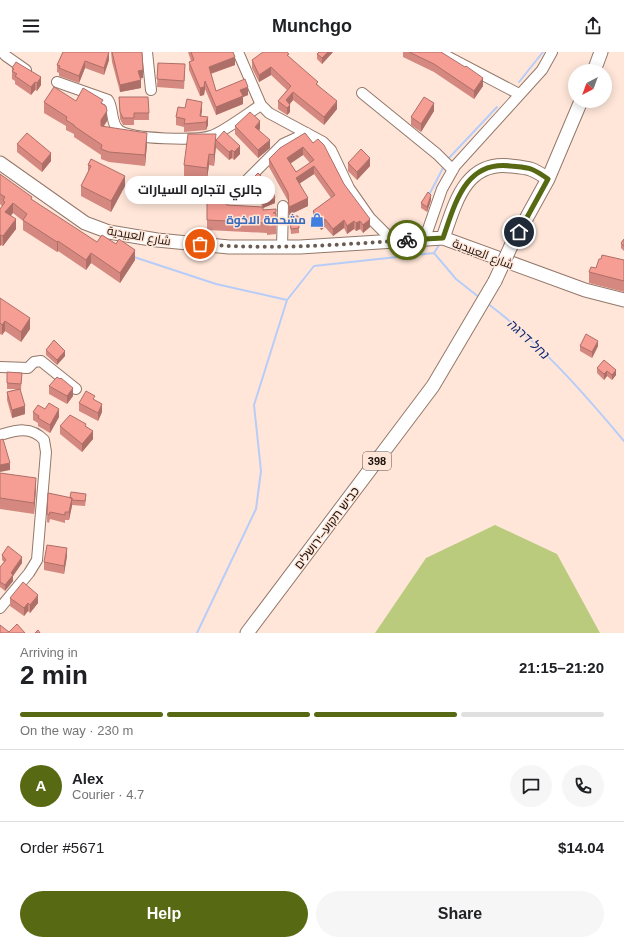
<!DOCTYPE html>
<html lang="en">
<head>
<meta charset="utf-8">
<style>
	body { margin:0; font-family:Arial,Cairo,"Noto Sans Hebrew",sans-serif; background:#f6f6f6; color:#202124; height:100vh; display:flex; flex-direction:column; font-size:15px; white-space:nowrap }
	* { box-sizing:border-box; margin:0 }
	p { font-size:13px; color:#757577 }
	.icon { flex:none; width:22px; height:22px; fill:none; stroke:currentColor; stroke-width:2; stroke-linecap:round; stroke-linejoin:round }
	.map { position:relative; height:581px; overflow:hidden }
	.side { display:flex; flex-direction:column; background:#fff; flex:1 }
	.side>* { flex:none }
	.needle { width:26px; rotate:221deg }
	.fabs { position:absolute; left:568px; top:12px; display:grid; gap:8px }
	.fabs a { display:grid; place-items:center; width:44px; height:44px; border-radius:50%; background:#fff; box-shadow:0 2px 10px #0003; font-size:20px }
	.pin { position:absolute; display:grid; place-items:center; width:34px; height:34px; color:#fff; margin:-17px; border:2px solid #fff; border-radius:50%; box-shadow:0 1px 4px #0007 }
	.courier { position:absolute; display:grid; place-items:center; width:40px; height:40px; margin:-20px; border:3px solid #586913; border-radius:50%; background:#fff; color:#222; box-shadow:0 1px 5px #0007 }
	.bubble { position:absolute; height:28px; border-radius:14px; background:#fff; box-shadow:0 2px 10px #0003; font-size:13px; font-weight:700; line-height:28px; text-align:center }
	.summary em { font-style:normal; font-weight:700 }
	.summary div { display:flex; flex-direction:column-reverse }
	.summary { display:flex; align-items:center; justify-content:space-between; height:68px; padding:0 20px }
	h1 { font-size:26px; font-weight:700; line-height:30px }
	.bar { display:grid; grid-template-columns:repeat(4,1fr); gap:6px 4px; align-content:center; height:48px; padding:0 20px }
	.bar i { height:5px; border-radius:3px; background:#e0e0e0 }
	.bar .current { background:#586913 }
	.bar p { grid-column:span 4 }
	.line { display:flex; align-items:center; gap:10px; padding:0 20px; border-top:1px solid #e0e0e0 }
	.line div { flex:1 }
	.round { display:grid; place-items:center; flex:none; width:42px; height:42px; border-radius:21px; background:#f6f6f6 }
	.primary-button { display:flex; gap:8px; margin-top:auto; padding:8px 20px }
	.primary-button a { flex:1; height:46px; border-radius:24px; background:#586913; color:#fff; font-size:16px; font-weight:700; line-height:46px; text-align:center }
	.primary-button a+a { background:#f6f6f6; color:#202124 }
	header { display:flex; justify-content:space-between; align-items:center; height:52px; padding:0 20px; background:#fff; font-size:18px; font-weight:700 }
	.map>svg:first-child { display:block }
	.green { fill:#bacb7e }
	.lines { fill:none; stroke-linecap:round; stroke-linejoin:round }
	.stream { stroke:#b7cdf8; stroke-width:2 }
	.minor-casing { stroke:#93786a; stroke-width:12 }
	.major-casing { stroke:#93786a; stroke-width:15 }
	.minor { stroke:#fff; stroke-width:10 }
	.major { stroke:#fff; stroke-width:13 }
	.major-bridge-casing { stroke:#93786a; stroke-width:15; stroke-linecap:butt }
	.major-bridge { stroke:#fff; stroke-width:13 }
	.wall { fill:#d4887f; fill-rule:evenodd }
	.shaded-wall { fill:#ad6f68 }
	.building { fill:#f79e94; stroke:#ad6f68; fill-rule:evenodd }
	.done { stroke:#6b5c53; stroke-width:4; stroke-dasharray:0 7.2 }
	.route { stroke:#586913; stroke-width:5 }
	.labels { text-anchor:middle; stroke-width:3; stroke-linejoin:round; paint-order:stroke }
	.shield { fill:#ffe6d9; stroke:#5f5149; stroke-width:1 }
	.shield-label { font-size:11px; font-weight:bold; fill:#1b110b }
	.shop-label { font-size:12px; font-weight:bold; fill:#366cbe; stroke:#ffe6d9; text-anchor:end }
	.street-label { font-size:12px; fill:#1b110b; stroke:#ffe6d9 }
	.water-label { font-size:13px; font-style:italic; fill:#0c2876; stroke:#ffe6d9 }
</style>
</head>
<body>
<header><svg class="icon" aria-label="menu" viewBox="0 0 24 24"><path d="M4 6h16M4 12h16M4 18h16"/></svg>Munchgo<svg class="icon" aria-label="share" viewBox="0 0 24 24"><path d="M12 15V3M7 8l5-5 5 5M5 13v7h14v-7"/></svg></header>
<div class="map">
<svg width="624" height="581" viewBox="0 0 624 581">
	<rect width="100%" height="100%" fill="#ffe6d9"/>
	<!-- green -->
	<path class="green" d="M495,473l62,29 43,79h-225l51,-75z"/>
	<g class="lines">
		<!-- stream -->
		<path class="stream" d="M519,30l24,-30
			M448,107l49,-52
			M430,141l14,-27
			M439,193l-5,8 22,26 24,19
			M134,205l82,27 71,16
			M487,251c52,39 95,88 137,138
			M197,581l59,-124 5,-38 -7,-66 33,-105 27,-34 120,-13"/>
		<defs>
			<path id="minor" d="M2,0l4,4 20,14
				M147,0l4,38
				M238,0l23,53 8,8 54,29 8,8 18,38 21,30 23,23
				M439,0l80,42
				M57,30l51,18c6,8 2,25 12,31 13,8 76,10 91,5 11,-3 39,-24 50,-31
				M362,41l75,61 16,16
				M239,136l44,-44 24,-11
				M425,186l17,-49 13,-23 87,-96 10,-18
				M282,195l1,-41
				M0,315l28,1 6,-6 7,-1 35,28
				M0,383c17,-5 31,-9 44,5l2,12 -9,108 -8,13 -29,35"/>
			<path id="major" d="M594,19l7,-19
				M0,111l85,60 24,9 48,8 72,7h71l143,-9 142,52 39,10
				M443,186c12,-34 22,-78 68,-72 19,2 21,2 37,13
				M511,194l37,-67 33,-78
				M247,581l186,-247 62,-105"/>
		</defs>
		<!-- minor casing -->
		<use href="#minor" class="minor-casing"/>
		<!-- major casing -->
		<use href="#major" class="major-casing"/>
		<!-- minor -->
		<use href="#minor" class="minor"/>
		<!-- major -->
		<use href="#major" class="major"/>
		<defs>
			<path id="major-bridge" d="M495,229l16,-35"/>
		</defs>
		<!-- major-bridge casing -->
		<use href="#major-bridge" class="major-bridge-casing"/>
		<!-- major-bridge -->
		<use href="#major-bridge" class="major-bridge"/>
	</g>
	<!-- wall -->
	<path class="wall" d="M63,0l46,8 -5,15 -19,-7 -6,15 -20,-7v-3l-2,-1v-7z
		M111,0h31l1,26h-3l1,10 -21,4 -8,-30z
		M188,0h45l2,13 -24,9 5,17 32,4 -5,2v7l-27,11 -11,-26 -1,6 -4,1 -11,-26v-8l2,-1z
		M333,0l-11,12 -5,-5v-5z
		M403,0h38l42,34 -9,13 -40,-27 -31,-15z
		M289,5l29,28 19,24 -13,16 -31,-25 -3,4v8l-3,3 -9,-6v-8l9,-11 -16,-15 -12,7 -7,-14v-8z
		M158,11l27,9 -1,17 -27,-2z
		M12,16l29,17 -4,6 -2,-1 -4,5 -16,-11v-3l-3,-2z
		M119,45l30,16v7h-15v5h-11l-3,-6z
		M76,49l27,3 4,17 -3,5 43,18 -2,22 -36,-4 -8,-3v-4l-27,-18v-3l-8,-4v-4l-22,-13v-11z
		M202,58l-1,6 7,9 -2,5 -22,2v-5l-8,-2v-8z
		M434,59l-13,21 -10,-7v-8z
		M235,74l25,3 -1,1 11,18 -12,10 -23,-24z
		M305,81l39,51 26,43 -7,6 -3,-4 -4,2 -2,-2 -7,5 -3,-6 -11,8 -8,-9 -4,3 -8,-11v-8l18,-13 -17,-24 -14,9 8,23 -19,9 -1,-14 -19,-34v-8zM303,103l7,8 -14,9 -6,-9z
		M216,88l24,14 -6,6 -2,-2 -3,2 -13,-12z
		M17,92l34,17 -9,11 -25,-20z
		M216,93l-2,21 -5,-1 -2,14 -23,-3v-11z
		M91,107l34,27 -14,26 -30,-16v-10l7,-14v-7z
		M348,111l22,3 -13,14 -9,-9z
		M0,122l32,27 65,41 38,18 -15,23 -29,-20 -5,7 -28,-19 -1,1 -34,-22v-9l-10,-8 -2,2 5,14 -13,17 -2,-1 -1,1 2,-40 -2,-2z
		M249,130l26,21 -12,5v2l13,-1v25l-9,1v-2l-60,-3v-32l20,7 35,2 -3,-11 -10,-9z
		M431,148l-4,12 -6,-4v-5z
		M289,164l10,12v5l-8,1z
		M624,187v12l-3,-3v-5z
		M601,207l23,1v32l-35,-9v-11l7,-4z
		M0,246l30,31 -9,13 -16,-11 -3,4 -2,-1z
		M580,294h18l-6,12 -12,-7z
		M46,298l19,6 -8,9 -11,-10z
		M604,308l12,15 -4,5 -5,-4 -3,4 -7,-7v-5z
		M7,320l15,1 -1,17h-1l5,24 -13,4 -5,-18v-8l10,-3h-10z
		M60,327l13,17 -6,8 -18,-10v-8z
		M79,351l23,9 -4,9 -19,-10z
		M33,360l26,5 -9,16 -12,-7v-3l-5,-3z
		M60,374h26l7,13 -11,13 -22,-18z
		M0,421l36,16 -2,25 -34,-5z
		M48,441l22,5 16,1 -1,7 -13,-1 -3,15h-4v3l-15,-4 -1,4 -2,-1z
		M2,503l20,8 -9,13v5l-8,10 -5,-4v-20l4,-5 -2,-2z
		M67,504l-3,18 -20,-4v-8z
		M10,546l28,5 -8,10 -2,-2 -4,5 -14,-10z"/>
	<!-- shaded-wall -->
	<path class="shaded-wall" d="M109,0v8l-5,15v-7z
		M328,0h5l-11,12v-6z
		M235,5v8l-26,9v-7z
		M85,9v7l-6,15v-7z
		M271,15v8l-12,7v-7z
		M143,18v8l-5,1v-8z
		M41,25v8l-4,6v-8z
		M483,26v8l-9,13v-8z
		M141,28v8l-21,4v-7z
		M205,29v8l-1,6 -4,1v-8z
		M35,30v8l-4,5v-8z
		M248,35v8l-5,2v7l-27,11v-8l24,-17z
		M293,40v8l-7,8v-8z
		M337,49v8l-13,16v-8z
		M202,50v8l-2,14v-8z
		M434,51v8l-13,21v-8z
		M290,53v7l-3,3v-7z
		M107,59v10l-6,9v-10z
		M208,65v8l-2,5v-8z
		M260,69v8l-5,5v-7z
		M147,81v11l-2,22v-11z
		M216,82v11l-2,21v-11z
		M270,88v8l-12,10v-8z
		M240,94v8l-6,6v-8z
		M303,95v8l-16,11v-8z
		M232,98v8l-3,2v-8z
		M51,101v8l-9,11v-8z
		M209,102v11l-2,14v-11z
		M370,106v8l-13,14v-8z
		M314,114v8l-18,12v-8z
		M125,124v10l-14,26v-11z
		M431,143v5l-4,12v-5z
		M275,146v5l-12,5v-5z
		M308,146v8l-19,9v-8z
		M13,151v10l-8,9v-10z
		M16,167v10l-13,17v-10z
		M325,167v8l-4,3v-8z
		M370,167v8l-7,6v-8z
		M344,168v8l-11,8v-7z
		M354,169v8l-7,5v-8z
		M360,169v8l-4,2v-8z
		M1,183v10l-1,1v-10z
		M58,189v10l-1,1v-10z
		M135,198v10l-15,23v-10z
		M91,201v10l-5,7v-10z
		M30,266v11l-9,13v-10z
		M5,269v10l-3,4v-10z
		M598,289v5l-6,12v-6z
		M65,299v5l-8,9v-5z
		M616,318v5l-4,5v-5z
		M607,319v5l-3,4v-6z
		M73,336v8l-6,8v-8z
		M102,352v8l-4,9v-8z
		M25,354v8l-13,4v-8z
		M59,357v8l-9,16v-8z
		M93,379v8l-11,13v-8z
		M10,411v7l-10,2v-7z
		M36,426v11l-2,25v-11z
		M72,446v8l-3,14v-8z
		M67,496v8l-3,18v-8z
		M22,505v6l-9,13v5l-8,10v-6l6,-12z
		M38,543v8l-8,10v-8z
		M28,551v8l-4,5v-8z"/>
	<!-- building -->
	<path class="building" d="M63,0h46l-5,16 -19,-7 -6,15 -20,-8 1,-2 -3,-1z
		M112,0h30l1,18 -5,1 3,9 -21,5z
		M191,0h42l2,5 -26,10 7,24 29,-12 3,8 -8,3 3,6 -27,11 -11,-26 -1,6 -4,1 -11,-26 5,-2z
		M263,0h24l2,2 -2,1 31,27 -2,2 21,17 -13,16 -31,-25 -7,8 4,5 -3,3 -9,-7 13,-15 -20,-19 -12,8 -7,-15z
		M319,0h9l-6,6 -5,-4z
		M409,0h32l24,15 1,-1 17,12 -9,13 -40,-27z
		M16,10l25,15 -4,6 -2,-1 -4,5 -16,-11 2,-2 -5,-3 2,-2 -2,-1z
		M158,11l27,1 -1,17 -27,-2z
		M54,35l22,14 7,-13 20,12 -2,3 5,3 1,5 -6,9v6l46,7 -2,22 -36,-3 -8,-3 1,-4 -28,-19v-1l-8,-5 1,-3 -23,-15z
		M119,45h29l1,16h-15v5h-11l-3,-6z
		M424,45l10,6 -13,21 -10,-7z
		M187,47l15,3 -2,14 8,1 -2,5 -22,2 1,-5 -9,-2 2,-10 7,1z
		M250,60l10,9 -5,6 15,13 -12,10 -23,-24z
		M224,79l16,15 -6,6 -2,-2 -3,2 -13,-12z
		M27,81l24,20 -9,11 -25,-20z
		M305,81l8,10 5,-4 6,6 20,39 26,35 -7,6 -3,-4 -4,2 -2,-2 -7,5 -3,-6 -11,9 -8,-10 -4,3 -8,-11 22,-16 -21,-29 -18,12 12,20 -19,9 -1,-14 -19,-34 11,-11zM303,95l11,13 -18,12 -9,-14z
		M188,82h28l-2,21 -5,-1 -2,14 -23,-3z
		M361,97l9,9 -13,14 -9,-9z
		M91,107l34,17 -14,25 -30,-15 10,-20 -3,-1z
		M258,121l13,13 4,12 -12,5 -4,-12 -10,-9z
		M0,122l32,23 -1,2 66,43 5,-7 14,9 3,-5 16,11 -15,23 -29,-20 -5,7 -28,-19 -1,1 -34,-22 4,-6 -14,-11 -8,9 11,7 -13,17 -2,-1 -1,1v-27l5,-7 -2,-2 2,-3 -5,-3z
		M428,140l3,3 -4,12 -6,-4z
		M207,146h20v7l36,2v3l13,-1v3l-3,1h3v11l-9,1v-2l-60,-3z
		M289,164h9l1,12 -8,1z
		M624,187v7l-3,-3z
		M602,203l22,5v21l-35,-9 2,-5 5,1 3,-9h2z
		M0,246l30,20 -9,14 -16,-11 -3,4 -2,-2z
		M586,282l12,7 -6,11 -12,-6z
		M54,288l11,11 -8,9 -11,-10z
		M604,308l12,10 -4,5 -5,-4 -3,3 -7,-6z
		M7,320l15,1 -1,11 -14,-1z
		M57,325l3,2 1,-1 12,10 -6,8 -18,-10z
		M20,337l5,17 -13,4 -5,-18z
		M86,339l9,5 -2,3 9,5 -4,9 -19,-10z
		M49,351l10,6 -9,16 -12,-7 1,-2 -6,-4 5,-7 7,4z
		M70,363l16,9 -1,2 8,5 -11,13 -22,-18z
		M3,387l7,24 -10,2v-25z
		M0,421l36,5 -2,25 -34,-5z
		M71,440l15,2 -1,7 -13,-1v-2h-2z
		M48,441l24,5 -3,14h-4v3l-15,-3 -1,3 -2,-1z
		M47,493l20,3 -3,18 -20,-4z
		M8,494l14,11 -11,16 2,2 -8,10 -5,-3v-15l6,-7 -4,-5z
		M23,530l15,13 -8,10 -2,-2 -4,5 -14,-10z
		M17,572l8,9h-25v-8l9,7z
		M38,578l2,3h-5z"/>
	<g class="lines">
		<!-- done -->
		<path class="done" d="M200,192c69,6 138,1 207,-4"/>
		<!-- route -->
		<path class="route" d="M407,188l36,-2c12,-34 22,-78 68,-72 19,2 20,1 37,13l-29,53"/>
	</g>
	<!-- icons -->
	<defs>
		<symbol id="shop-bare" viewBox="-9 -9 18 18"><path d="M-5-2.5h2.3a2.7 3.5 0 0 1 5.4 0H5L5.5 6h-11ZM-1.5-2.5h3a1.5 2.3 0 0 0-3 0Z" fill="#3f7fe0" stroke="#ffe6d9" stroke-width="2.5" paint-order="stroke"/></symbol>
	</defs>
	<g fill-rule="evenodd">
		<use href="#shop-bare" x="307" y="158" width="20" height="20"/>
	</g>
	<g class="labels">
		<!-- shield labels -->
		<rect class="shield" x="363" y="400" width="28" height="18" rx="3"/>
		<g class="shield-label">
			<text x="377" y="413">398</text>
		</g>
		<!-- shop labels -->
		<g class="shop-label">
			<text x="306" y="172">مشحمة الاخوة</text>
		</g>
		<!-- street labels -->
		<g class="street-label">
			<text transform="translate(139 184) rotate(10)" y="4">شارع العبيدية</text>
			<text transform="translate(483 202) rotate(21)" y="4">شارع العبيدية</text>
			<text transform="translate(327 476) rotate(-53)" y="4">כביש תקוע–ירושלים</text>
		</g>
		<!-- water labels -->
		<g class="water-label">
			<text transform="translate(529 287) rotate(43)" y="5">נחל דרגה</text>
		</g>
	</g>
</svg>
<div class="fabs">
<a><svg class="needle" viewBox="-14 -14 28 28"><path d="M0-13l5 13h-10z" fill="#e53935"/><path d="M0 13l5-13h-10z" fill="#757577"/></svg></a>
</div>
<div class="pin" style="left:200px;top:192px;background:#ea580c"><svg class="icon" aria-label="bag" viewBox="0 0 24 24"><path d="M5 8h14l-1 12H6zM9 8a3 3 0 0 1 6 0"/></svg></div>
<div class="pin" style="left:519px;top:180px;background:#1f2937"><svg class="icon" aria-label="home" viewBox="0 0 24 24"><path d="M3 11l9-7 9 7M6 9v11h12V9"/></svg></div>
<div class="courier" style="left:407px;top:188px"><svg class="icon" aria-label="bike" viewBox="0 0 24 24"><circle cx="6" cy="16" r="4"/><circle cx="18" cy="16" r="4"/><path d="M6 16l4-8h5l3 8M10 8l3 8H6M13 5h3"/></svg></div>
<div class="bubble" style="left:125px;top:124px;width:150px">جالري لتجاره السيارات</div>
</div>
<section class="side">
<div class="summary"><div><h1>2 min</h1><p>Arriving in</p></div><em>21:15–21:20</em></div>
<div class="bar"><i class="current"></i><i class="current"></i><i class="current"></i><i></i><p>On the way · 230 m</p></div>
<div class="line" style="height:72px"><b class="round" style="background:#586913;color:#fff">A</b><div><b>Alex</b><p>Courier · 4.7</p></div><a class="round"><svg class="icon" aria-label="chat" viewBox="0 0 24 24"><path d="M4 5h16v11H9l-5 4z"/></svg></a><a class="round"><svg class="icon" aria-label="phone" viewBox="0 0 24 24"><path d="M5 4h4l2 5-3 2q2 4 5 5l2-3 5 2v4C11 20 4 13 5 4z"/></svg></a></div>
<div class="line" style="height:52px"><div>Order #5671</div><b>$14.04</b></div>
<div class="primary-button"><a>Help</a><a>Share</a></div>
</section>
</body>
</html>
